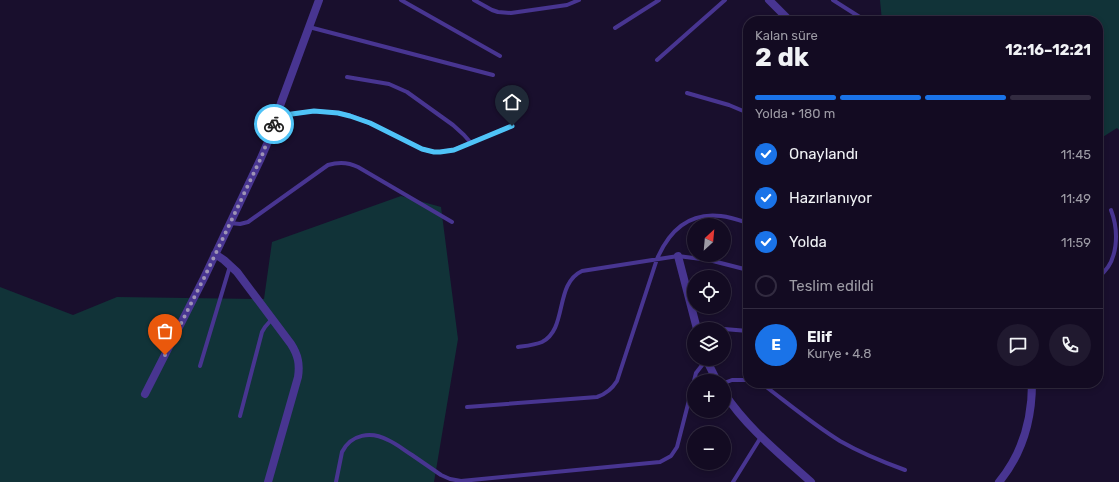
<!DOCTYPE html>
<html lang="tr">
<head>
<meta charset="utf-8">
<style>
	body { margin:0; font-family:Rubik,sans-serif; background:#20192f; color:#f1f3f6; height:100vh; display:flex; flex-direction:column; font-size:15px; white-space:nowrap }
	* { box-sizing:border-box; margin:0 }
	p { font-size:13px; color:#9d9ba5 }
	.icon { flex:none; width:22px; height:22px; fill:none; stroke:currentColor; stroke-width:2; stroke-linecap:round; stroke-linejoin:round }
	.map { position:relative; flex:1; overflow:hidden }
	.sheet { position:absolute; left:743px; top:16px; width:360px; height:372px; display:flex; flex-direction:column; background:#130b22; border-radius:16px; box-shadow:0 2px 6px #0003,0 0 0 1px #322b40 }
	.sheet>* { flex:none }
	.needle { width:26px; rotate:26deg }
	.buttons { position:absolute; left:687px; top:218px; display:grid; gap:8px }
	.buttons a { display:grid; place-items:center; width:44px; height:44px; border-radius:50%; background:#130b22; box-shadow:0 2px 6px #0003,0 0 0 1px #322b40; font-size:20px }
	.pin { position:absolute; display:grid; place-items:center; width:34px; height:34px; color:#fff; margin:-41px -17px; border-radius:50% 50% 50% 0; rotate:-45deg; box-shadow:0 0 4px #0007 }
	.pin .icon { rotate:45deg }
	.courier { position:absolute; display:grid; place-items:center; width:40px; height:40px; margin:-20px; border:3px solid #4fc3f7; border-radius:50%; background:#fff; color:#222; box-shadow:0 1px 5px #0007 }
	.headline em { font-style:normal; font-weight:700 }
	.headline div { display:flex; flex-direction:column-reverse }
	.headline { display:flex; align-items:center; justify-content:space-between; height:68px; padding:0 12px }
	h1 { font-size:26px; font-weight:700; line-height:30px }
	.bar { display:grid; grid-template-columns:repeat(4,1fr); gap:6px 4px; align-content:center; height:48px; padding:0 12px }
	.bar i { height:5px; border-radius:3px; background:#322b40 }
	.bar .current { background:#1a73e8 }
	.bar p { grid-column:span 4 }
	.line { display:flex; align-items:center; gap:10px; padding:0 12px; border-top:1px solid #322b40 }
	.line div { flex:1 }
	.round { display:grid; place-items:center; flex:none; width:42px; height:42px; border-radius:21px; background:#20192f }
	ol { padding:0 12px; list-style:none }
	li { display:flex; align-items:center; gap:12px; height:44px }
	li p { margin-inline-start:auto }
	li .icon { padding:4px; border-radius:50%; background:#1a73e8; color:#fff; stroke-width:4 }
	li:last-child { color:#9d9ba5 }
	li i { width:22px; height:22px; border:2px solid #322b40; border-radius:50% }
	.map>svg:first-child { display:block }
	.green { fill:#113338 }
	.lines { fill:none; stroke-linecap:round; stroke-linejoin:round }
	.lane { stroke:#483591; stroke-width:4 }
	.street { stroke:#483591; stroke-width:8 }
	.done { stroke:#9e94b6; stroke-width:4; stroke-dasharray:0 7.2 }
	.route { stroke:#4fc3f7; stroke-width:5 }
</style>
</head>
<body>
<div class="map">
<svg width="1119" height="482" viewBox="0 0 1119 482">
	<rect width="100%" height="100%" fill="#190f2d"/>
	<!-- green -->
	<path class="green" d="M880,0h239v130l-2,-2 -19,12v-119h-216z
		M401,196l40,11 17,132 -24,143h-434v-195l73,28 44,-18 147,2 8,-57z"/>
	<g class="lines">
		<!-- lane -->
		<path class="lane" d="M401,0l99,56
			M474,0l18,10 6,2 13,1 56,-8 12,-5
			M833,0l33,21
			M309,27l184,48
			M615,28l44,-28
			M657,60l68,-60
			M347,77l42,7 18,8 46,33 11,10 7,8
			M687,93l42,12 19,8
			M278,116l36,-5 24,2 13,3 19,7 52,26 12,3h6l13,-2 59,-24
			M230,223l10,1 8,-2 80,-57c10,-3 20,-3 30,2l94,55
			M1098,277c21,-14 21,-46 13,-67
			M697,328l22,1
			M724,329l24,2
			M518,347c7,-1 17,-2 24,-5 26,-13 12,-58 40,-71l96,-15 31,4 39,10
			M200,366l30,-100
			M724,383l8,-3h16
			M758,383l7,3c25,19 49,39 75,55 21,12 43,21 65,29
			M467,407l130,-10c9,-3 15,-8 20,-16l40,-122c12,-28 31,-47 64,-43 9,1 18,4 27,7
			M240,416l22,-84 3,-5 7,-8
			M336,482l6,-30c9,-18 29,-21 46,-12 9,4 16,10 24,15 10,7 19,13 29,20l9,4 11,2 199,-19 11,-6 6,-9 19,-74 7,-9 4,-3
			M733,482l28,-45"/>
		<!-- street -->
		<path class="street" d="M769,0l21,21
			M215,254l9,6 13,12 54,72c7,11 9,20 7,33l-30,105
			M678,256l19,73
			M706,359l11,22
			M724,393c23,35 56,61 87,89
			M145,394l59,-116 57,-120 9,-21 11,-34 38,-103
			M999,482c24,-29 33,-62 33,-99"/>
	</g>
	<g class="lines">
		<!-- done -->
		<path class="done" d="M165,355l39,-77 57,-120 13,-34"/>
		<!-- route -->
		<path class="route" d="M274,124l3,-8 37,-5 24,2 12,3 20,7 52,26 12,3h6l14,-2 58,-24"/>
	</g>
</svg>
<div class="buttons">
<a><svg class="needle" viewBox="-14 -14 28 28"><path d="M0-13l5 13h-10z" fill="#e53935"/><path d="M0 13l5-13h-10z" fill="#9d9ba5"/></svg></a>
<a><svg class="icon" aria-label="locate" viewBox="0 0 24 24"><circle cx="12" cy="12" r="6"/><path d="M12 2v4M12 18v4M2 12h4M18 12h4"/></svg></a>
<a><svg class="icon" aria-label="layers" viewBox="0 0 24 24"><path d="M12 4l9 5-9 5-9-5zM3 14l9 5 9-5"/></svg></a>
<a>+</a>
<a>−</a>
</div>
<div class="pin" style="left:165px;top:355px;background:#ea580c"><svg class="icon" aria-label="bag" viewBox="0 0 24 24"><path d="M5 8h14l-1 12H6zM9 8a3 3 0 0 1 6 0"/></svg></div>
<div class="pin" style="left:512px;top:126px;background:#1f2937"><svg class="icon" aria-label="home" viewBox="0 0 24 24"><path d="M3 11l9-7 9 7M6 9v11h12V9"/></svg></div>
<div class="courier" style="left:274px;top:124px"><svg class="icon" aria-label="bike" viewBox="0 0 24 24"><circle cx="6" cy="16" r="4"/><circle cx="18" cy="16" r="4"/><path d="M6 16l4-8h5l3 8M10 8l3 8H6M13 5h3"/></svg></div>
<section class="sheet">
<div class="headline"><div><h1>2 dk</h1><p>Kalan süre</p></div><em>12:16–12:21</em></div>
<div class="bar"><i class="current"></i><i class="current"></i><i class="current"></i><i></i><p>Yolda · 180 m</p></div>
<ol>
<li><svg class="icon" aria-label="check" viewBox="0 0 24 24"><path d="M5 12l5 5 9-10"/></svg>Onaylandı<p>11:45</p></li>
<li><svg class="icon" aria-label="check" viewBox="0 0 24 24"><path d="M5 12l5 5 9-10"/></svg>Hazırlanıyor<p>11:49</p></li>
<li><svg class="icon" aria-label="check" viewBox="0 0 24 24"><path d="M5 12l5 5 9-10"/></svg>Yolda<p>11:59</p></li>
<li><i></i>Teslim edildi</li>
</ol>
<div class="line" style="height:72px"><b class="round" style="background:#1a73e8;color:#fff">E</b><div><b>Elif</b><p>Kurye · 4.8</p></div><a class="round"><svg class="icon" aria-label="chat" viewBox="0 0 24 24"><path d="M4 5h16v11H9l-5 4z"/></svg></a><a class="round"><svg class="icon" aria-label="phone" viewBox="0 0 24 24"><path d="M5 4h4l2 5-3 2q2 4 5 5l2-3 5 2v4C11 20 4 13 5 4z"/></svg></a></div>
</section>
</div>
</body>
</html>
